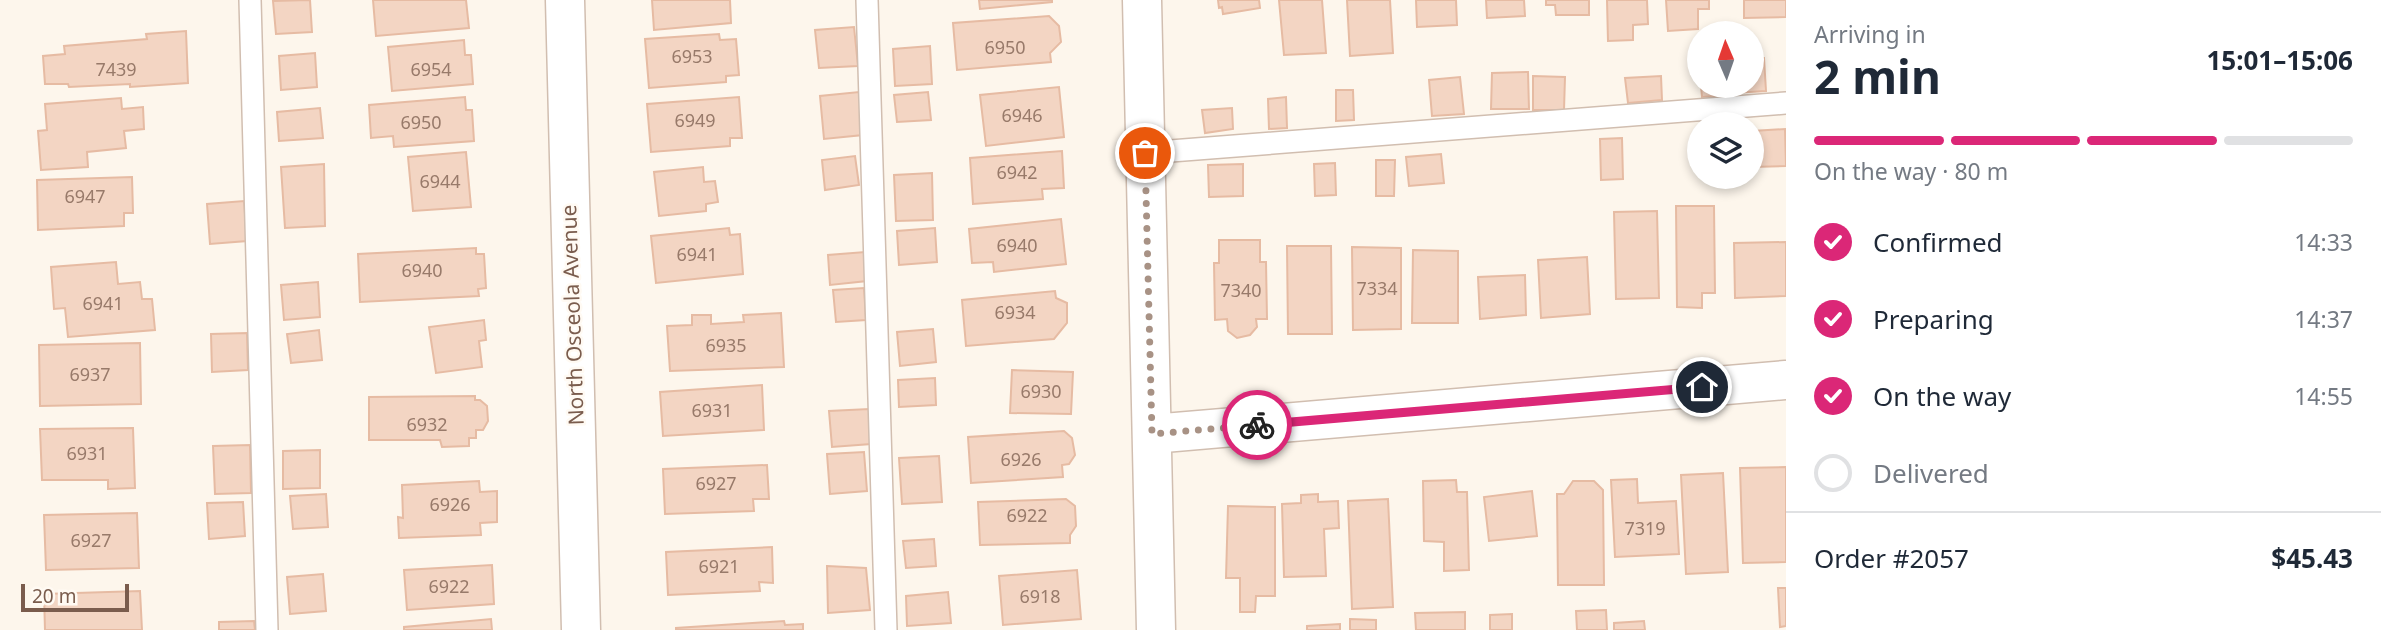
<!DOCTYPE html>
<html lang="en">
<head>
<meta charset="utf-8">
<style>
	body { margin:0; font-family:"Noto Sans",sans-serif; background:#f6f6f7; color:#1f2937; height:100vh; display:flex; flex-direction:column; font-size:26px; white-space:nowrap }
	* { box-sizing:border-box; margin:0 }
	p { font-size:23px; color:#747a83 }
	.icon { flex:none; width:38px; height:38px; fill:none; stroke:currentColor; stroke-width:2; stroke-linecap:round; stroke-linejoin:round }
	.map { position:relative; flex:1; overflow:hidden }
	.details { display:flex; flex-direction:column; background:#fff; width:595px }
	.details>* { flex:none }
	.needle { width:46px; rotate:358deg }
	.controls { position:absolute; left:1687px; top:21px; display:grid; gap:14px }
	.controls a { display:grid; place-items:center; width:77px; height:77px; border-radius:50%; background:#fff; box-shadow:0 4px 10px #0003; font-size:35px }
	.scale { position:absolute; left:21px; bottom:18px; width:108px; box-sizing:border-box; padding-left:7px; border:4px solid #7a5c4d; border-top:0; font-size:19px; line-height:24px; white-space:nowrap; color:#7a5c4d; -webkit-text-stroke:5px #fffaf3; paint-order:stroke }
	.pin { position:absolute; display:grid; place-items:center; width:60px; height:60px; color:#fff; margin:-30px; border:4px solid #fff; border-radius:50%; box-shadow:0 2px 7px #0007 }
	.courier { position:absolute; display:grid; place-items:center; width:70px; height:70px; margin:-35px; border:5px solid #db2777; border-radius:50%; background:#fff; color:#222; box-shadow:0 2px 9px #0007 }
	.head em { font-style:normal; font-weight:700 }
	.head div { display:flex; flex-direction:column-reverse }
	.head { display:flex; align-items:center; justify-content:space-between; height:119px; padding:0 28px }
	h1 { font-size:46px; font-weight:700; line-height:52px }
	.bar { display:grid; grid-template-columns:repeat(4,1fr); gap:10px 7px; align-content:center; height:84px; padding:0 28px }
	.bar i { height:9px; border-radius:5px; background:#e0e1e3 }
	.bar .active { background:#db2777 }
	.bar p { grid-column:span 4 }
	.line { display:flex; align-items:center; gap:18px; padding:0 28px; border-top:2px solid #e0e1e3 }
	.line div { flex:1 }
	ol { padding:0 28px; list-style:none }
	li { display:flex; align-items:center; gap:21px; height:77px }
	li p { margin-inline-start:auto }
	li .icon { padding:7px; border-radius:50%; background:#db2777; color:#fff; stroke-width:4 }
	li:last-child { color:#747a83 }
	li i { width:38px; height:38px; border:4px solid #e0e1e3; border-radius:50% }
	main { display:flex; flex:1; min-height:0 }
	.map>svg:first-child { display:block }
	.building { fill:#f3d5c3; stroke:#e6bba3; stroke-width:2 }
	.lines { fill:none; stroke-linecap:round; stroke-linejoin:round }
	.lane-casing { stroke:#d1beb0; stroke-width:24 }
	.street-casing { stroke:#d1beb0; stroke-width:41 }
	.lane { stroke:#fff; stroke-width:21 }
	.street { stroke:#fff; stroke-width:38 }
	.done { stroke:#a89285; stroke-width:7; stroke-dasharray:0 12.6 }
	.route { stroke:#db2777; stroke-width:9 }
	.labels { text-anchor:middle; stroke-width:5; stroke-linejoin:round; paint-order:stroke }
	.number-label { font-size:18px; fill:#987a6a }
	.street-label { font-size:21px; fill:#7a5c4d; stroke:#fffaf3 }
</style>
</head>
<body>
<main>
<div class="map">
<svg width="1786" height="630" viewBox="0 0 1786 630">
	<rect width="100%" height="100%" fill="#fdf6ec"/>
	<!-- building -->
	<path class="building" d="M310,0l2,32 -36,2 -3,-33z
		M373,0h93l3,28 -93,8z
		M652,0h78l1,23 -77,7z
		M979,0h73v2l-72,7z
		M1218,0h41l1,8 -37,6 -1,-7 -3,1z
		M1279,0h43l4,53 -42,2z
		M1347,0h43l3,53 -43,3z
		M1416,0h40l1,25 -40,2z
		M1486,0h38l1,16 -38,2z
		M1546,0h43v15h-33l-1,-10h-9z
		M1607,0h40l1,24 -15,1v15l-25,1z
		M1666,0h43v9h-11v20l-30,2z
		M1744,0h42v17l-42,1z
		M1049,16l10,10 2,16 -11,11 1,9 -94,8 -4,-47z
		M854,27l4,39 -39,2 -4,-38z
		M186,31l2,52 -58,4v-3l-61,3 -1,-3h-23l-2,-28 22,-2 -1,-8 83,-7 -1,-5z
		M719,34l1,6 16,-1 3,36 -13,1v6l-77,6 -4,-49z
		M464,40l1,15h6l2,29 -81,7 -4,-44z
		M930,46l2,38 -37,2 -2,-37z
		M315,53l2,34 -36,3 -2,-34z
		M1764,58l2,33 -33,2 -1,-7h20v-27z
		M1528,72l1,37h-38l1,-36z
		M1533,76l32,1 -1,33h-31z
		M1661,76l1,24 -34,3 -3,-25z
		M1460,77l4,37 -32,2 -3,-36z
		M1701,86h26v9l-25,2z
		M1059,87l5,50 -78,9 -6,-51z
		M1336,90h17l1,30 -18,1z
		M859,92l4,43 -39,4 -4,-43z
		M928,92l3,28 -34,2 -3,-27z
		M465,97l1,13h6l2,31 -80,6 -1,-11 -22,2 -2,-33z
		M739,97l3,41h-12v8l-79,6 -4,-48z
		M1286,97l1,31 -18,1 -1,-30z
		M121,98l1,11 21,-2 1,22 -20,2 2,17 -39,4 1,15 -47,3 -3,-39 9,-1 -2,-26z
		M320,108l3,30 -44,3 -2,-29z
		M1232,108l1,21 -28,4 -3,-23z
		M1785,129l1,37 -34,1v-36z
		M1622,138l1,41 -22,1 -1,-41z
		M1062,151l2,37 -22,1 1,10 -70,5 -3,-46z
		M466,152l5,55 -58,4 -5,-54z
		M1441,154l3,29 -35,3 -3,-29z
		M855,156l4,29 -34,5 -3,-30z
		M1376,160h19l-1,36h-18z
		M1335,163l1,32 -21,1 -1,-32z
		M324,164l1,62 -40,2 -4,-61z
		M1243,164v32l-34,1 -1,-32z
		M703,167l1,15 11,-1 3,21 -12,2v7l-47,5 -5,-44z
		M932,173l1,47 -37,1 -2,-46z
		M132,177l1,36h-9v13l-86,4 -1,-50z
		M244,201l3,40 -37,3 -3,-40z
		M1676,206h38l1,87h-13v15l-25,-1z
		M1657,211l2,87 -43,1 -2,-87z
		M1061,219l5,45 -72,8 -1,-10 -21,1 -3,-34z
		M729,228l1,7 10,-1 3,40 -87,9 -5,-47z
		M935,228l2,34 -38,3 -2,-34z
		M1219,240h41v22h6l1,57h-11l1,8 -7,8 -13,3 -9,-7 -1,-12 -12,1 -1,-57h5z
		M1786,242v54l-51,2 -1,-55z
		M1287,246h44l1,88h-44z
		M1352,247l49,1v81l-48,1z
		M476,248v6h8l2,34 -8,1 1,7 -119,6 -2,-48z
		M1413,250l45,1v72h-46z
		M865,252l2,29 -37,4 -2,-30z
		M1587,257l3,57 -49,4 -3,-58z
		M116,262l2,22 22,-2 2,17h10l3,31 -87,7 -3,-29 -11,1 -3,-42z
		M1525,275l1,40 -46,4 -2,-42z
		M318,282l2,35 -36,3 -3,-35z
		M864,288l2,32 -30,2 -3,-32z
		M1055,291l1,7 11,5v20l-13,16 -88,7 -4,-46z
		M781,313l3,54 -114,4 -3,-45 25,-1v-10h19v9l33,-2 -1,-7z
		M484,320l2,20 -7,1 3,26 -46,6 -7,-46z
		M933,329l3,33 -36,4 -3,-34z
		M319,330l3,30 -31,3 -4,-29z
		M247,333l1,37 -36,2 -1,-38z
		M140,343l1,61 -101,2 -1,-61z
		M1012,370l61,2 -2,42 -61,-1z
		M935,378l1,27 -37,2 -1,-27z
		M762,385l2,45 -101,6 -3,-44z
		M475,396v4h5l7,6 1,15 -5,9h-7v8h-7v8l-27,1 -2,-7h-71v-43z
		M869,409l2,35 -39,3 -3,-36z
		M133,428l2,60 -27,1v-9h-66l-2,-51z
		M1064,431l8,7 3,17 -6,9 -7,1 1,12 -92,6 -3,-46z
		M250,445l1,48 -36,1 -2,-48z
		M320,450v38l-37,1v-38z
		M864,452l3,39 -37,3 -3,-40z
		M939,456l3,46 -40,2 -3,-46z
		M767,465l2,34h-16l1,12 -89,3 -2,-45z
		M1786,467v95l-43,1 -3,-95z
		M1723,473l5,99 -42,2 -5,-99z
		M1637,479l1,24 38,-2 3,53 -64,3 -4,-77z
		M1456,480l1,12h10l2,78 -25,1v-29l-20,-1 -1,-60z
		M479,481l1,11 17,-1v31l-17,1 1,12 -82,3 -1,-21 5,1 -1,-33z
		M1573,481h21l9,9 1,95h-46l-1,-91h7z
		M1532,491l5,45 -48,5 -5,-44z
		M326,494l2,33 -35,2 -3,-33z
		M1318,494v8l20,-1 1,27 -15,1 2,47 -42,1 -2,-73 19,-1v-8z
		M1066,499l9,7 1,20 -6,9v8l-90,2 -2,-43z
		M1388,499l5,108 -41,2 -4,-108z
		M243,502l2,34 -36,3 -2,-36z
		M1228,506l47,1v89h-19l-1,16h-15v-34h-14z
		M137,513l2,55 -93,2 -2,-55z
		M934,539l2,27 -30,2 -3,-27z
		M772,547l1,36 -14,-1 1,9 -92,4 -2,-43z
		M492,565l2,39 -87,6 -3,-40z
		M827,566l39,2 4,42 -42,3z
		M1077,570l4,49 -78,6 -4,-49z
		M323,574l3,37 -36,3 -3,-37z
		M1778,588h8v38l-6,1z
		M140,591l2,39h-97l-1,-36z
		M948,592l3,31 -44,3 -1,-30z
		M1606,610l1,20h-30l-1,-19z
		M1465,612v18h-49l-1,-17z
		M1512,614v16h-22v-15z
		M491,619l1,11h-88v-3z
		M1350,619l26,1v10h-26z
		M254,621l1,9h-36v-8z
		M784,621l1,4 18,-1v6h-127v-2z
		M1644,621l1,9h-31v-7z
		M1340,624v6h-33v-4z"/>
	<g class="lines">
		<defs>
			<path id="lane" d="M250,0l17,630
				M867,0l19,630
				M1145,153l641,-50"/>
			<path id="street" d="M565,0l16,630
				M1142,0l14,630
				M1152,434l634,-54"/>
		</defs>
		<!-- lane casing -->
		<use href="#lane" class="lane-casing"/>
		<!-- street casing -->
		<use href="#street" class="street-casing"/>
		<!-- lane -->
		<use href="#lane" class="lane"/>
		<!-- street -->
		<use href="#street" class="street"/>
	</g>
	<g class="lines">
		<!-- done -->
		<path class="done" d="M1145,153l7,281 105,-9"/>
		<!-- route -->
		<path class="route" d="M1257,425l445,-38"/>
	</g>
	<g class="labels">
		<!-- number labels -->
		<g class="number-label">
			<text x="1005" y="54">6950</text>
			<text x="692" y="63">6953</text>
			<text x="116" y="76">7439</text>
			<text x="431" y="76">6954</text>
			<text x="1022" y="122">6946</text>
			<text x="695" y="127">6949</text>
			<text x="421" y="129">6950</text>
			<text x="1017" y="179">6942</text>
			<text x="440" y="188">6944</text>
			<text x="85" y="203">6947</text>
			<text x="1017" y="252">6940</text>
			<text x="697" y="261">6941</text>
			<text x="422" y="277">6940</text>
			<text x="1377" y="295">7334</text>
			<text x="1241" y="297">7340</text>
			<text x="103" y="310">6941</text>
			<text x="1015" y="319">6934</text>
			<text x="726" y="352">6935</text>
			<text x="90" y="381">6937</text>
			<text x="1041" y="398">6930</text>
			<text x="712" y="417">6931</text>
			<text x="427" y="431">6932</text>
			<text x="87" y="460">6931</text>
			<text x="1021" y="466">6926</text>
			<text x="716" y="490">6927</text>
			<text x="450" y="511">6926</text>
			<text x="1027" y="522">6922</text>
			<text x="1645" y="535">7319</text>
			<text x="91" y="547">6927</text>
			<text x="719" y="573">6921</text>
			<text x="449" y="593">6922</text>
			<text x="1040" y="603">6918</text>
		</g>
		<!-- street labels -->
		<g class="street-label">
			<text transform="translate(573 315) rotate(-92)" y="7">North Osceola Avenue</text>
		</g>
	</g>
</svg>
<div class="controls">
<a><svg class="needle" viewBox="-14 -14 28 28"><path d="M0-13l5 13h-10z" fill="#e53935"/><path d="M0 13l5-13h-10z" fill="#747a83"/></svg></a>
<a><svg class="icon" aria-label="layers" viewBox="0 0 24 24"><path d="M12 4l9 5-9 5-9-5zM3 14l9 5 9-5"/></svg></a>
</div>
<div class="scale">20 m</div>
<div class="pin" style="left:1145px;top:153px;background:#ea580c"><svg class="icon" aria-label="bag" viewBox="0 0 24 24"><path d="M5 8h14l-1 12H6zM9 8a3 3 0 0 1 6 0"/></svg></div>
<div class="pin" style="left:1702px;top:387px;background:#1f2937"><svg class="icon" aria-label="home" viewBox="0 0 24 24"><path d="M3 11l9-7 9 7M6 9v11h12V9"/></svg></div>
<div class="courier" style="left:1257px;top:425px"><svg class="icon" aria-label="bike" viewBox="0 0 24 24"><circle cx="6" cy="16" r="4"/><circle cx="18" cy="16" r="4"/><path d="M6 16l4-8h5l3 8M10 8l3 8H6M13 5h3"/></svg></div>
</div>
<section class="details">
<div class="head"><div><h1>2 min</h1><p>Arriving in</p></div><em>15:01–15:06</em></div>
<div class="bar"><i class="active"></i><i class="active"></i><i class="active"></i><i></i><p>On the way · 80 m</p></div>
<ol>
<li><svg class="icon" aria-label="check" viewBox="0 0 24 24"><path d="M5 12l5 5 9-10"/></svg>Confirmed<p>14:33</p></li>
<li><svg class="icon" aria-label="check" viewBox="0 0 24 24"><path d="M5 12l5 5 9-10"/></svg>Preparing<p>14:37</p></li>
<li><svg class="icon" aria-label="check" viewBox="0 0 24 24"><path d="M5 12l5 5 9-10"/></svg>On the way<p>14:55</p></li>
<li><i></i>Delivered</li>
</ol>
<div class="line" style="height:91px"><div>Order #2057</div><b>$45.43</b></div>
</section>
</main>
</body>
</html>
